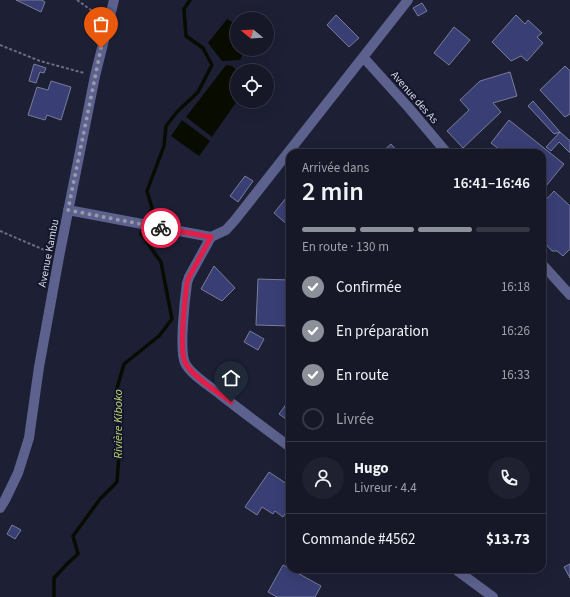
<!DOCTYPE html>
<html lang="fr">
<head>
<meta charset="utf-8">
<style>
	body { margin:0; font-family:"Source Sans 3",sans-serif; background:#1f2130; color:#f1f3f6; height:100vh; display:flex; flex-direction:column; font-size:15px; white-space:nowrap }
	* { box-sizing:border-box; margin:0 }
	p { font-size:13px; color:#9ea0a8 }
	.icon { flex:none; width:22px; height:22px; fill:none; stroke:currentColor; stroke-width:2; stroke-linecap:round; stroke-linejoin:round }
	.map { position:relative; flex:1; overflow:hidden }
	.side { position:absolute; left:286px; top:149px; width:260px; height:424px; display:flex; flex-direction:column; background:#161828; border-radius:12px; box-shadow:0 4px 16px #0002,0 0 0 1px #353745 }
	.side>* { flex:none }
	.needle { width:26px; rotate:288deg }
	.controls { position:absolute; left:230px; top:12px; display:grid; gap:8px }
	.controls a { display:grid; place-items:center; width:44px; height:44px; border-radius:50%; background:#161828; box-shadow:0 4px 16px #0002,0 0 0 1px #353745; font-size:20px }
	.pin { position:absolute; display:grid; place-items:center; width:34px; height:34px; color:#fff; margin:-41px -17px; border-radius:50% 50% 50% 0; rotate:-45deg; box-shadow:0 0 4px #0007 }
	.pin .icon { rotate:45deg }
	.courier { position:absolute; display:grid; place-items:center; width:40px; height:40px; margin:-20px; border:3px solid #e11d48; border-radius:50%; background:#fff; color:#222; box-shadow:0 1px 5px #0007 }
	.summary em { font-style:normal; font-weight:600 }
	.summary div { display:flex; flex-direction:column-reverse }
	.summary { display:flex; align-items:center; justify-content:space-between; height:68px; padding:0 16px }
	h1 { font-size:26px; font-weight:600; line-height:30px }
	.bar { display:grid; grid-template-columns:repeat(4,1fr); gap:6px 4px; align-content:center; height:48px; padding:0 16px }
	.bar i { height:5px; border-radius:3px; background:#353745 }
	.bar .selected { background:#8c9099 }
	.bar p { grid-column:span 4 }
	.line { display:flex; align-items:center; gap:10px; padding:0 16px; border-top:1px solid #353745 }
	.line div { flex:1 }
	.round { display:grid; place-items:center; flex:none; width:42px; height:42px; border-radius:21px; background:#1f2130 }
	ol { padding:0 16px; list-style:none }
	li { display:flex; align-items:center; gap:12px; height:44px }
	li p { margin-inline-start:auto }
	li .icon { padding:4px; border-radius:50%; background:#8c9099; color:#fff; stroke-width:4 }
	li:last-child { color:#9ea0a8 }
	li i { width:22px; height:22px; border:2px solid #353745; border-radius:50% }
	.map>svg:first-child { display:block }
	.water { fill:#080c00 }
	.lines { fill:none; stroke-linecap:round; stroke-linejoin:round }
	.stream { stroke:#080c00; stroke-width:3.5 }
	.building { fill:#393e75; stroke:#787d98 }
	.path { stroke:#6b6e80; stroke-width:2; stroke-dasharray:3 2; stroke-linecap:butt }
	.minor { stroke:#5c628d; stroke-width:10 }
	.done { stroke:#9699a9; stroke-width:4; stroke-dasharray:0 7.2 }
	.route { stroke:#e11d48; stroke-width:5 }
	.labels { text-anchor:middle; stroke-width:4; stroke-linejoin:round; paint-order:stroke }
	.street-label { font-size:11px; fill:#d7dae8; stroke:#14162b }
	.water-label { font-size:12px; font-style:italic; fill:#bdd272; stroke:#14162b }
</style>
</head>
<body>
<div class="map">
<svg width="570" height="597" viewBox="0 0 570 597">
	<rect width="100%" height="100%" fill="#1d2035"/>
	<!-- water -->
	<path class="water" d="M227,19l10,6v24h8l-5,11 -18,1 -14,-18z
		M226,65l6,1 5,5v30l-25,36 -26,-20z
		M182,120l28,21 -11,15 -28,-20z"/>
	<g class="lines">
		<!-- stream -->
		<path class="stream" d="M54,597v-19l14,-15 10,-9 -5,-18 27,-37 17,-17 2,-27 -2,-67 7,-24 35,-28 13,-17 -11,-57 -20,-28 11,-26 -5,-17 17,-45 2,-20 11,-14 21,-20 14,-27 -9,-17 -17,-12 -2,-27 6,-9"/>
	</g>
	<!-- building -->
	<path class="building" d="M16,0h26l3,2 -4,10z
		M422,3l5,8 -9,5 -5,-8z
		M336,15l23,23 -10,9 -22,-22z
		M516,15l9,9 3,-4 14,13 -5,4 6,6 -16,18 -6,-5 -10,5 -19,-19z
		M454,27l16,13 -21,25 -15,-12z
		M34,64l12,4 -2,5 -4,-1 -4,11 -7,-2z
		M565,66l5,5v43l-5,3 -25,-27z
		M510,72l7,24 -24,7 8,9 -38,36 -16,-17 22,-21 -9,-10 20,-19z
		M51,81l20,6 -10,33 -14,-5 -2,5 -17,-5 9,-28 11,3z
		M533,101l27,31 -6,2 -26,-28z
		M509,120l55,44 -18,22 -4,-3v-30h-38l-13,-10z
		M560,132l10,9v12l-11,-11 -8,9 -5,-4z
		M391,144l8,9h-18z
		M245,176l8,5 -15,21 -8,-6z
		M554,191l16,15v43l-7,7 -6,-5h-5l-10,-11v-36z
		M290,193v34l-16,-14z
		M214,266l21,22 -13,13 -21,-12z
		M258,279l32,1v46l-34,-1z
		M250,331l14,8 -6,11 -14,-8z
		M290,399v23l-11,-8z
		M269,472l21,14v20l-7,11 -8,-6 -2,3 -11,-7 -5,8 -12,-8z
		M12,525l9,5 -6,9 -8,-5z
		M570,564v14l-6,-11z
		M283,565l38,21 -6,11h-38l-9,-5z"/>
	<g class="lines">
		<!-- path -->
		<path class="path" d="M77,0l21,15
			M0,45l40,16 44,12
			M0,231l49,21"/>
		<!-- minor -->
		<path class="minor" d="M364,58l45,50 38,45
			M68,210l143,27 15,-7 9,-10 173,-220
			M211,237l-22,40 -2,6c-2,15 -8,67 -2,80 5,11 26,24 36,32 23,18 46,35 69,52
			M542,264l28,31
			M0,508l5,-8 13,-27 11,-35 10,-71 20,-110 36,-181 19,-76
			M455,569l38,28"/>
	</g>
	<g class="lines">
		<!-- done -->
		<path class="done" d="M101,48l-33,162 93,18"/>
		<!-- route -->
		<path class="route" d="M161,228l50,9 -22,40 -2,6c-2,15 -8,66 -2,79 5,13 35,32 46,40"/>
	</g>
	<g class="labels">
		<!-- street labels -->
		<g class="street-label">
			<text transform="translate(415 97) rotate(49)" y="4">Avenue des As</text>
			<text transform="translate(48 253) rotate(-79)" y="4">Avenue Kambu</text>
		</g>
		<!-- water labels -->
		<g class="water-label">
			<text transform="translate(118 424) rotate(-90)" y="4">Rivière Kiboko</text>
		</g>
	</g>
</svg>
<div class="controls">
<a><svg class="needle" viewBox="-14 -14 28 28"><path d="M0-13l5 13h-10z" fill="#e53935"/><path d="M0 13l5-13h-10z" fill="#9ea0a8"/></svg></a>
<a><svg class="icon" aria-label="locate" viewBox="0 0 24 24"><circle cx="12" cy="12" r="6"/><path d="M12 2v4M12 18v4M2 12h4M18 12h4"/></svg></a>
</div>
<div class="pin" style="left:101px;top:48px;background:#ea580c"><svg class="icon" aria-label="bag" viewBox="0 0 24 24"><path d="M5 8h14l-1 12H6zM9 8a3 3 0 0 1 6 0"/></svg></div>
<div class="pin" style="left:231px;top:402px;background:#1f2937"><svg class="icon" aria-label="home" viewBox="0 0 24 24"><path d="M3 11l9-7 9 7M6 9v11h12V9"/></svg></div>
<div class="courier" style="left:161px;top:228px"><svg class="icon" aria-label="bike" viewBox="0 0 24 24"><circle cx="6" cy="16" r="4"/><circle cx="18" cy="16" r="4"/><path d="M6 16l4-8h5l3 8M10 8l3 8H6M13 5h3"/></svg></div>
<section class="side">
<div class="summary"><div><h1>2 min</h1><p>Arrivée dans</p></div><em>16:41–16:46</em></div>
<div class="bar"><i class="selected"></i><i class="selected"></i><i class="selected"></i><i></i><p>En route · 130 m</p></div>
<ol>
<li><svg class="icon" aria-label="check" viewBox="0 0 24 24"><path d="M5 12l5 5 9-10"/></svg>Confirmée<p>16:18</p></li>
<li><svg class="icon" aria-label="check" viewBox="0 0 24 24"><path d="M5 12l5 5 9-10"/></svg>En préparation<p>16:26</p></li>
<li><svg class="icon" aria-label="check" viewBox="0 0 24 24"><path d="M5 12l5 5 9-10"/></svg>En route<p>16:33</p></li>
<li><i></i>Livrée</li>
</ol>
<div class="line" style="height:72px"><a class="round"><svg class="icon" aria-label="person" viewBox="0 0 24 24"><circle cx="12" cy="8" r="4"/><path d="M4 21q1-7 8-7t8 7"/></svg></a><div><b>Hugo</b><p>Livreur · 4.4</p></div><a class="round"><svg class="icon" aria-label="phone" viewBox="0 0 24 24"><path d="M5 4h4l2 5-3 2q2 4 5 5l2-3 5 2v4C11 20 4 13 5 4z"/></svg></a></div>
<div class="line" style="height:52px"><div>Commande #4562</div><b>$13.73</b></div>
</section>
</div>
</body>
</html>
